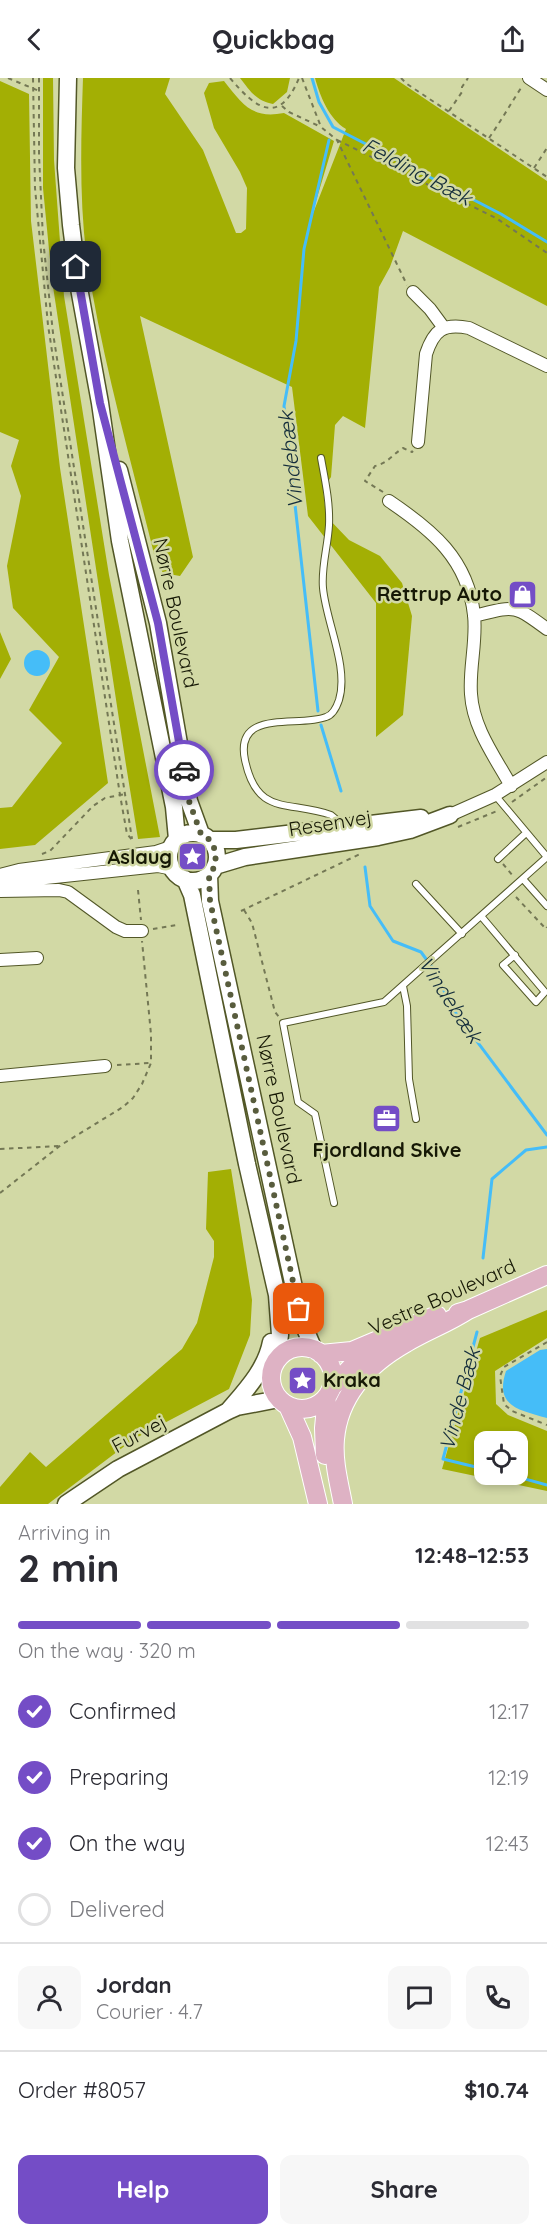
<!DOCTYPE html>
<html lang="en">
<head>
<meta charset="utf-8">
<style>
	body { margin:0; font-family:Quicksand,sans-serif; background:#f7f7f7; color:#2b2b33; height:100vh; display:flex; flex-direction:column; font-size:22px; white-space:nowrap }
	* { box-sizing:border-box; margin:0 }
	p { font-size:20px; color:#7c7c81 }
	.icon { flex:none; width:33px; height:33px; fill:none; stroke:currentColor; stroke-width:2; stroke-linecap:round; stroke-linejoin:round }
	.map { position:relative; height:1426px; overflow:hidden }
	.side { display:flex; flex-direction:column; background:#fff; flex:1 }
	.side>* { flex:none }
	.tools { position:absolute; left:474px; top:1353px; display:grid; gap:12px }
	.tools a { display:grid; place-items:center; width:54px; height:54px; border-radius:12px; background:#fff; box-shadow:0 3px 9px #0003; font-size:30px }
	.pin { position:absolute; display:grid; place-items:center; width:51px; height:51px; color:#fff; margin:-26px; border-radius:12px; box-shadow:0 3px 9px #0006 }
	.courier { position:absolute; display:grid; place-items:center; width:60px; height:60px; margin:-30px; border:4px solid #744dc6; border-radius:50%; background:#fff; color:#222; box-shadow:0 2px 8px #0007 }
	.overview em { font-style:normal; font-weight:800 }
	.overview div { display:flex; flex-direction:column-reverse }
	.overview { display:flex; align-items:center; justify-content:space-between; height:102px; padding:0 18px }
	h1 { font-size:39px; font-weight:800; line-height:45px }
	.bar { display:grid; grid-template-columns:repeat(4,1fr); gap:9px 6px; align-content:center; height:72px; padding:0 18px }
	.bar i { height:8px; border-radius:4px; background:#e1e1e2 }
	.bar .selected { background:#744dc6 }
	.bar p { grid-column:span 4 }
	.line { display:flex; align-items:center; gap:15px; padding:0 18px; border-top:2px solid #e1e1e2 }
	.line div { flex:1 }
	.round { display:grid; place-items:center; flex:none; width:63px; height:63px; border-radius:12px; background:#f7f7f7 }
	ol { padding:0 18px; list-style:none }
	li { display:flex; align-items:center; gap:18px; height:66px }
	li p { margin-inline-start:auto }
	li .icon { padding:6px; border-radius:50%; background:#744dc6; color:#fff; stroke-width:4 }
	li:last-child { color:#7c7c81 }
	li i { width:33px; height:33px; border:3px solid #e1e1e2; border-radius:50% }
	.primary-button { display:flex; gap:12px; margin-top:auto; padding:12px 18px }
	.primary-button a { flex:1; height:69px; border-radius:12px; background:#744dc6; color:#fff; font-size:24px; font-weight:800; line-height:69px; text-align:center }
	.primary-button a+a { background:#f7f7f7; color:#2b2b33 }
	header { display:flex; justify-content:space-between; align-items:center; height:78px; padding:0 18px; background:#fff; font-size:27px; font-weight:800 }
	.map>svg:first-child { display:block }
	.green { fill:#a3af04; fill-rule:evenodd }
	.water { fill:#45bdf8 }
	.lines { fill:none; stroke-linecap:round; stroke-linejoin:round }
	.stream { stroke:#45bdf8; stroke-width:3 }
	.lane-casing { stroke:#525727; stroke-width:8 }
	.street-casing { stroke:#525727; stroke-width:14 }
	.secondary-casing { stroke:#525727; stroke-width:19 }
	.primary-casing { stroke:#fff; stroke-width:20 }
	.path { stroke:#747855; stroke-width:2; stroke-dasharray:4.5 4.5; stroke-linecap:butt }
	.lane { stroke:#fff; stroke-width:6 }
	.street { stroke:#fff; stroke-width:12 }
	.secondary { stroke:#fff; stroke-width:16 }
	.primary { stroke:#deb2c4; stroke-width:18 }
	.done { stroke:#585c3d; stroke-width:6; stroke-dasharray:0 10.8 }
	.route { stroke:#744dc6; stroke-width:8 }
	.labels { text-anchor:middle; stroke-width:5; stroke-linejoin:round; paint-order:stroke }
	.poi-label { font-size:20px; font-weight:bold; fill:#161805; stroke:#d2d9a5; text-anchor:end }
	.street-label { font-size:20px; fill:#161805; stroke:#d2d9a5 }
	.water-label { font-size:21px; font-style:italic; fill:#142d3b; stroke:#d2d9a5 }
</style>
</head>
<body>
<header><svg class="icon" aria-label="back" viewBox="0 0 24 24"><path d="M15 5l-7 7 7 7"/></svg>Quickbag<svg class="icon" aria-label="share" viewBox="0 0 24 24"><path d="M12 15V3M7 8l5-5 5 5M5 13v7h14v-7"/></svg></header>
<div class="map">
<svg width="547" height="1426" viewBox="0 0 547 1426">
	<rect width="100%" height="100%" fill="#d2d9a5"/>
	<!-- green -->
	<path class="green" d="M43,0h10l1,82 10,136 45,279 51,262 -22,2 -12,-74 -74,-485 -9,-92z
		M83,0h87l-5,16 38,56 33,83h5l5,-4 1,-41 -7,-16 -26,-44 -10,-35 5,-10 15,-2c19,24 28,38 60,32l50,28 -24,80 36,-92c-17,-10 -26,-33 -31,-51h79l153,103v125l-144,-75 -13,36 -11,20 -14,141 -22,-12 -8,9 -4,52 -8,12 3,27 23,24 31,16 22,27 10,33 -9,99 -27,22v-134l-68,-87 -16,-129 -152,-71 53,241 -13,19 -17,-3 -8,-15c-24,-98 -53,-198 -68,-298 -8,-60 -6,-121 -4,-182z
		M240,0h50l-3,14 -14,12c-17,-3 -23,-13 -33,-26z
		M0,3l29,13 2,127 15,127 14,120 48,315 -73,62 -35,4v-41l12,-1 50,-64 -33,-33 30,-53 -46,-49 -6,-42 14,-70 -10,-30 8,-26 -19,-8z
		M0,554l11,27 -11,20z
		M231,1091l21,131 -2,35 -21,54 -95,50 -86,65h-48v-17l30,-35 16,15 136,-118 15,-26 17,-66v-16l-8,-12 2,-57z
		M547,1232v28l-52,33 1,33 12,11 39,16v60l-105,-22 38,-131zM484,1364h34v32h-34z"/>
	<!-- water -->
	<path class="water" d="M24 585a13 13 0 1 1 26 0a13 13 0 1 1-26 0Z
		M547,1271v69c-27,-8 -53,-11 -41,-47l34,-21z"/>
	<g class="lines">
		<!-- stream -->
		<path class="stream" d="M312,0l7,24 14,25 168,87 46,28
			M318,633l-34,-305 12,-65 8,-92 25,-109
			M321,647l20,66
			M365,789l5,39 23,35 28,11 21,29 4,19 101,135
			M483,1180l9,-79 34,-29 21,-3
			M477,1254l-34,127 41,10
			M507,1396l40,11"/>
		<defs>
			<path id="lane" d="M321,380c4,22 9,44 8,67 -1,21 -8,42 -6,63 3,34 26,79 16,112 -2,6 -6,15 -13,17 -28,11 -92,-9 -81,43 12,57 43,40 86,55l6,5 1,8
				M498,781l28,-26
				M523,801l24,27
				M416,806l46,50
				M481,838l64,76 -9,10 -33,-37 12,-10
				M403,908l4,20 2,73 7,40
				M334,1125l-19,-89 -17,-12 -15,-79 101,-21 163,-145 -52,-62"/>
			<path id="street" d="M529,0l18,12
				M413,214l17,17 14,19
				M418,364l8,-88c8,-24 17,-31 43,-26l78,38
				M389,423c43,29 79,58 85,114 3,26 -5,53 -3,79 2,34 24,63 40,92
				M474,538c41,-10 39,-12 73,13
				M450,737l45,-20 52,-33
				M0,797l19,-5 137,-18 15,-5
				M0,801l27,1 131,-14 15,3
				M0,813l59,-1 9,2 48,35 9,4h17
				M0,882l37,-2
				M0,998l105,-10"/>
			<path id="secondary" d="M68,0l-2,90 5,57 8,63 21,115 20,138 54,266 3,32
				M119,392l39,153 31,178 12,33
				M169 779a24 24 0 1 1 48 0a24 24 0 1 1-48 0Z
				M210,762h26l185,-22
				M215,788l30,-9 133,-20 32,-7 40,-15
				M209,797l1,26 85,391 9,34 10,24
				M185,801l7,16 55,269 30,131 3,40 -4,26
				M228,1333c18,-21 38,-42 43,-69
				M66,1426l52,-35 110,-58 9,-4 42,-8"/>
			<path id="primary" d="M458,1235l10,-3 79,-35
				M271 1300a31 31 0 1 1 62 0a31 31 0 1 1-62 0Z
				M321,1276l31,-3 85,-36
				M332,1309l24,-25 24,-16
				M288,1328l14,31 16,67
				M325,1377l-1,-27 3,-32
				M343,1426c-4,-21 -10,-43 -8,-65 4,-44 34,-75 71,-96 20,-12 42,-20 62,-33"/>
		</defs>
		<!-- lane casing -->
		<use href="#lane" class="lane-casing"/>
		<!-- street casing -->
		<use href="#street" class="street-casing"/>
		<!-- secondary casing -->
		<use href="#secondary" class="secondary-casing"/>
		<!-- primary casing -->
		<use href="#primary" class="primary-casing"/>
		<!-- path -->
		<path class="path" d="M8,0l31,13
			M33,0l2,110 13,137 72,470 7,39 6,7
			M39,0v77l4,84 10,94 79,506
			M230,0c26,31 49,48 69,0
			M302,0l19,49 16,13 70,145
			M401,0l6,6 140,93
			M282,28l7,6 32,15
			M449,33l13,-19v-5l6,-9
			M489,60c12,-17 22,-35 34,-53
			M337,62l159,78 51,35
			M534,90l13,-20
			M383,414l-18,-11 10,-15c13,-3 17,-11 28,-18l9,4 1,-1
			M512,724l35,-25
			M458,749l39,-16
			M42,776l8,-3 43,-45 12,-8 20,-4
			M503,786l10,12
			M138,812l3,30
			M516,819l30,32 1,-2
			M244,832l8,13 23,89 4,5
			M241,833l119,-57
			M153,851l24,-4
			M117,987l33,-2
			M0,1071l60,-3
			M0,1115l61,-48 62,-38 10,-9 9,-14 9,-21v-29l-9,-93
			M547,1264l-43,25 -4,9 4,28 8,7 35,14"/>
		<!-- lane -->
		<use href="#lane" class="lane"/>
		<!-- street -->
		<use href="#street" class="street"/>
		<!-- secondary -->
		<use href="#secondary" class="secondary"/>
		<!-- primary -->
		<use href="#primary" class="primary"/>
	</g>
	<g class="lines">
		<!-- done -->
		<path class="done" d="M184,692l5,31 12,33 9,6 6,12 -1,14 -6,9 1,26 89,408"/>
		<!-- route -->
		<path class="route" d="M76,189l24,136 58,220 26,147"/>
	</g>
	<!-- icons -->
	<defs>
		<symbol id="shop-square" viewBox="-11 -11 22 22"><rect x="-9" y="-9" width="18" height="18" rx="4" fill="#744dc6" stroke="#d2d9a5"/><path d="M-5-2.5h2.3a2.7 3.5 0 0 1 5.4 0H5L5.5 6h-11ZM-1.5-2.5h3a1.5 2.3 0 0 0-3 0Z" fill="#fff"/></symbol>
		<symbol id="sight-square" viewBox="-11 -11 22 22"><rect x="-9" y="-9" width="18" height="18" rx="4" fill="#744dc6" stroke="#d2d9a5"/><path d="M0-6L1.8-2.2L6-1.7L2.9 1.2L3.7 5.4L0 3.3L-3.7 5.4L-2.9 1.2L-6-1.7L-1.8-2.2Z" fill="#fff"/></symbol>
		<symbol id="office-square" viewBox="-11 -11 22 22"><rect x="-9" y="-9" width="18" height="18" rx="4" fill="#744dc6" stroke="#d2d9a5"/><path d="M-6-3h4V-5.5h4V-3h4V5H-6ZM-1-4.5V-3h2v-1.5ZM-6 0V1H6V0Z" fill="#fff"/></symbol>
	</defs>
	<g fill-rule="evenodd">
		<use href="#shop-square" x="506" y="500" width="33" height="33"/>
		<use href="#sight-square" x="176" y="762" width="33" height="33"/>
		<use href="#office-square" x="370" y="1024" width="33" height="33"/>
		<use href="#sight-square" x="286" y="1286" width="33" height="33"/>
	</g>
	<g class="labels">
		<!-- poi labels -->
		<g class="poi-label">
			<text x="502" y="523">Rettrup Auto</text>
			<text x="172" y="786">Aslaug</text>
			<text x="387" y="1079" text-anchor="middle">Fjordland Skive</text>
			<text x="323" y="1309" text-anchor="start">Kraka</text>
		</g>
		<!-- street labels -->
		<g class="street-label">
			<text transform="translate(176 535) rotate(78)" y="7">Nørre Boulevard</text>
			<text transform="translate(330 745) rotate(-9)" y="7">Resenvej</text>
			<text transform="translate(279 1031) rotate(78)" y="7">Nørre Boulevard</text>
			<text transform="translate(442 1219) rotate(-24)" y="7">Vestre Boulevard</text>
			<text transform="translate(139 1356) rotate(-28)" y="7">Furvej</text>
		</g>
		<!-- water labels -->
		<g class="water-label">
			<text transform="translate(417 94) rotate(28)" y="7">Felding Bæk</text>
			<text transform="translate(291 382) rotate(-96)" y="7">Vindebæk</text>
			<text transform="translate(450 922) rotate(57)" y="7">Vindebæk</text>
			<text transform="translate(460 1321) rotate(-75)" y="7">Vinde Bæk</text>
		</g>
	</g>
</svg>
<div class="tools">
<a><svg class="icon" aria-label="locate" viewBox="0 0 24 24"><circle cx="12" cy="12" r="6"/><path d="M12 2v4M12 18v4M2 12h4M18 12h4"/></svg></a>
</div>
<div class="pin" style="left:299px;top:1231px;background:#ea580c"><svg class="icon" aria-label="bag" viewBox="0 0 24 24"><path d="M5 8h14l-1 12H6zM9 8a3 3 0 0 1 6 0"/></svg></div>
<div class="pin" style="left:76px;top:189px;background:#1f2937"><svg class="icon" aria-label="home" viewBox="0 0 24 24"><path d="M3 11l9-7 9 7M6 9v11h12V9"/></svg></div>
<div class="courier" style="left:184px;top:692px"><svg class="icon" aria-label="car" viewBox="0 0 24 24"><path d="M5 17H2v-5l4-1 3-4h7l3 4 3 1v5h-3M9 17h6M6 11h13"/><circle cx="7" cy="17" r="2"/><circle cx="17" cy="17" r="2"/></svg></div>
</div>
<section class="side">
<div class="overview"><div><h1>2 min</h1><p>Arriving in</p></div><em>12:48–12:53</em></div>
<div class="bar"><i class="selected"></i><i class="selected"></i><i class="selected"></i><i></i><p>On the way · 320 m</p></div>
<ol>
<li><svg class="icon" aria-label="check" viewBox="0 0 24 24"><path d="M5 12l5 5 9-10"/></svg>Confirmed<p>12:17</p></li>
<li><svg class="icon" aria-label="check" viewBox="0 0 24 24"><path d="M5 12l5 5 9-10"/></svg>Preparing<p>12:19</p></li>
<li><svg class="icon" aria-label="check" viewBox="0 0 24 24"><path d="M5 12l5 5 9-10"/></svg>On the way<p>12:43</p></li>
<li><i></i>Delivered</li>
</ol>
<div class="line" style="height:108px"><a class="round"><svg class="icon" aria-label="person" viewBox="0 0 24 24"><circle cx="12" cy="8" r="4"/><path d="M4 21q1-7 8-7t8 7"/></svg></a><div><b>Jordan</b><p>Courier · 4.7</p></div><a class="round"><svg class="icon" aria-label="chat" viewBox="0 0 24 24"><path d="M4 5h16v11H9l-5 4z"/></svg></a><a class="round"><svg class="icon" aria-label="phone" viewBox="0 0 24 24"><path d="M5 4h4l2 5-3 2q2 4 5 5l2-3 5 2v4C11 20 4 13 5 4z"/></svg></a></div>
<div class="line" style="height:78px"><div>Order #8057</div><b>$10.74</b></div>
<div class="primary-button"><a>Help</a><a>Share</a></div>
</section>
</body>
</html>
